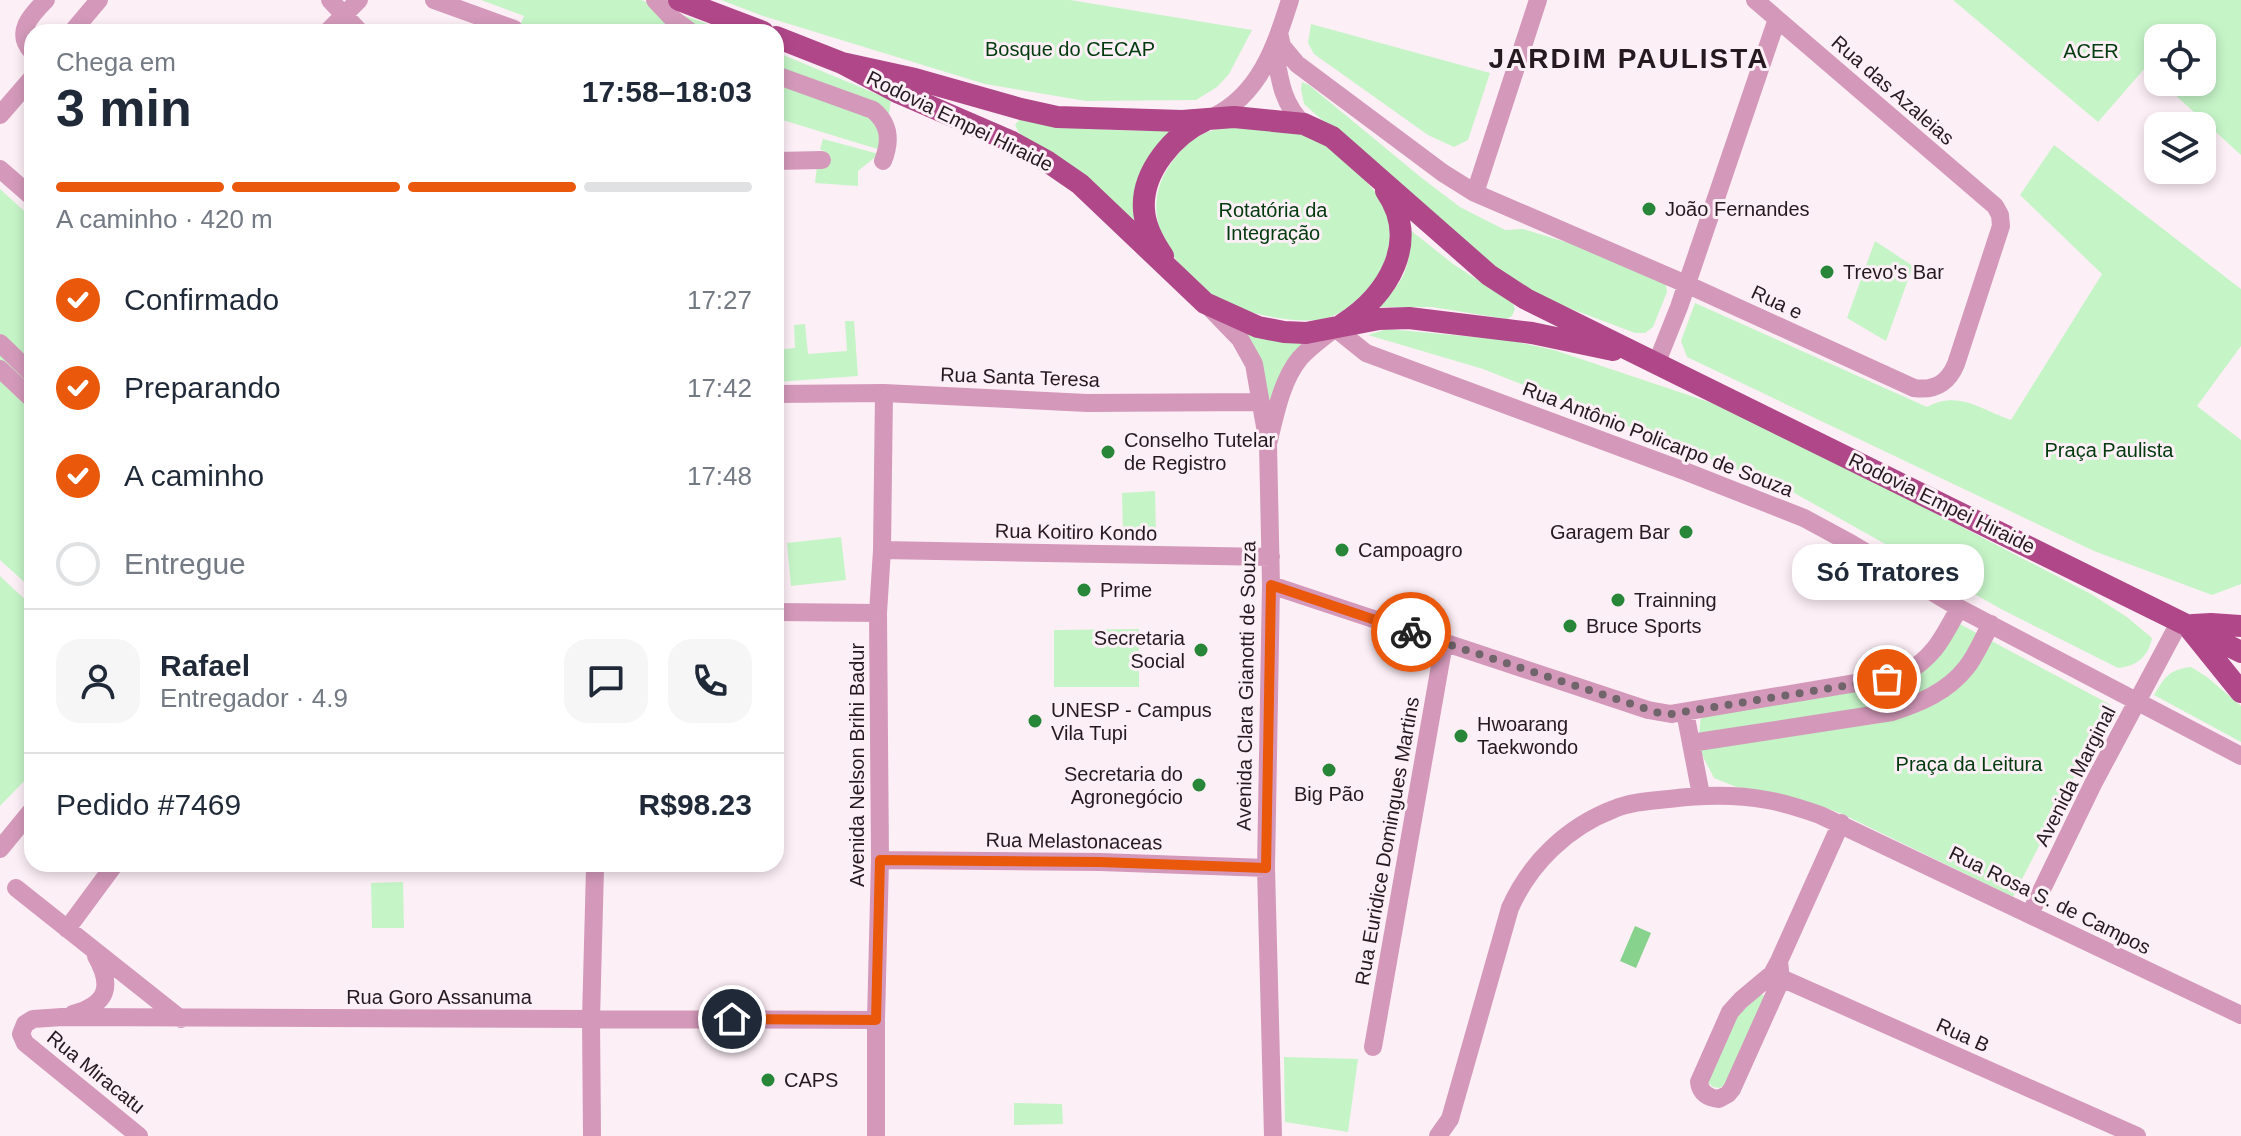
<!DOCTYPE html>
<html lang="pt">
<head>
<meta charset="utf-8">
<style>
	body { margin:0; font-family:Arial,sans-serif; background:#f6f6f7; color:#1f2937; height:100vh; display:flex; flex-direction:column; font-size:30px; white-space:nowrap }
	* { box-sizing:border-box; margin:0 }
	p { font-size:26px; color:#747a83 }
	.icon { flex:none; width:44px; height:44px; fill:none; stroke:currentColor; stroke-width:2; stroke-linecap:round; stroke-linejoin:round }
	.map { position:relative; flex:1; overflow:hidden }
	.drawer { position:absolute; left:24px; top:24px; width:760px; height:848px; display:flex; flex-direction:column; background:#fff; border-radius:24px; box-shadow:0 4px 12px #0003 }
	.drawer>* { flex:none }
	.tools { position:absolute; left:2144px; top:24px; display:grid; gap:16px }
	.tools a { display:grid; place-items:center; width:72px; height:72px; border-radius:16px; background:#fff; box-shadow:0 4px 12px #0003; font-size:40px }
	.pin { position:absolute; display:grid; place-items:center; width:68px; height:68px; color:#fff; margin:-34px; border:4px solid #fff; border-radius:50%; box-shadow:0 2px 8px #0007 }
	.courier { position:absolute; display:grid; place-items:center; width:80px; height:80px; margin:-40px; border:6px solid #ea580c; border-radius:50%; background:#fff; color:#222; box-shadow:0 2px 10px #0007 }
	.bubble { position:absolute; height:56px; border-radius:24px; background:#fff; box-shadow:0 4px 12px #0003; font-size:26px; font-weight:700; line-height:56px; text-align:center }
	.headline em { font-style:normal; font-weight:700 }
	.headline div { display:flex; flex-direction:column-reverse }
	.headline { display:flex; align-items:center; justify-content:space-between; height:136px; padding:0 32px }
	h1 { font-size:52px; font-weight:700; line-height:60px }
	.bar { display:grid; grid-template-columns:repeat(4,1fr); gap:12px 8px; align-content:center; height:96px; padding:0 32px }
	.bar i { height:10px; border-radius:6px; background:#e0e1e3 }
	.bar .on { background:#ea580c }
	.bar p { grid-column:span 4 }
	.line { display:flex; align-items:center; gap:20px; padding:0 32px; border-top:2px solid #e0e1e3 }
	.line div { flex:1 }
	.round { display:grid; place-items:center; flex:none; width:84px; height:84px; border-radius:24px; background:#f6f6f7 }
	ol { padding:0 32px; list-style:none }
	li { display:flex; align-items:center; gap:24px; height:88px }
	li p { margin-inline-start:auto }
	li .icon { padding:8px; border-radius:50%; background:#ea580c; color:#fff; stroke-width:4 }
	li:last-child { color:#747a83 }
	li i { width:44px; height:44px; border:4px solid #e0e1e3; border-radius:50% }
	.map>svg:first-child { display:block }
	.green { fill:#c5f4c7 }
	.water { fill:#87d28d }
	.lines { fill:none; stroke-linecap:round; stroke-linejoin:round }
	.minor { stroke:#d499ba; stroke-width:18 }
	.major { stroke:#b04789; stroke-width:22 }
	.done { stroke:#71656c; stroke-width:8; stroke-dasharray:0 14.4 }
	.route { stroke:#ea580c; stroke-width:10 }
	.poi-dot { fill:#278638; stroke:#fdeff6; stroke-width:3 }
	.labels { text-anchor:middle; stroke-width:6; stroke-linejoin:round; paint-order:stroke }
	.park-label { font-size:20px; fill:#003a0d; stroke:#fdeff6 }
	.street-label { font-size:20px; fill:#261a21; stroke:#fdeff6 }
	.poi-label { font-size:20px; fill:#261a21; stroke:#fdeff6; text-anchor:start }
	.district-label { font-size:28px; font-weight:bold; letter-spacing:2px; fill:#261a21; stroke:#fdeff6 }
</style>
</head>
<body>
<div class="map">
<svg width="2241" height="1136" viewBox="0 0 2241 1136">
	<rect width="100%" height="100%" fill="#fdeff6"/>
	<!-- green -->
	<path class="green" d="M481,0h160l89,32h-213l7,-16z
		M721,0h349l182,30 -23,44 -12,13 -21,13 -110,1 -101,-17 -222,-68z
		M1953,0h288v155l-80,-73h41v-44h-44v42l-13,-12 -47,54z
		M1311,24l179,49 -22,67 -14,7 -26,-12 -114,-81 -6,-11z
		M776,52l115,48 -7,51 -108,-33z
		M1302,82l7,3 114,94 37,28 45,23 18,-1 131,40 12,16 1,7 -14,35 -8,6h-10l-90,-34 -62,-37 -179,-158 -3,-15z
		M1021,118l88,12 62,1c-31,31 -38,49 -37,92l-115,-90 -4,-8z
		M1238,127c17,2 50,1 66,6 18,7 30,19 44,31 15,14 31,28 38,47 11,29 -2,62 -23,83 -13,13 -27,24 -46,26 -28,3 -80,-8 -105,-23 -8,-5 -15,-15 -22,-21 -34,-35 -48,-77 -15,-118 18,-23 34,-30 63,-31z
		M823,139l56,15 -21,17v15l-43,-3 2,-17 14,-7 -2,-5 -9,-5z
		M2054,145l187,144v57l-44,60 44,34v144l-29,11 -118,-44 -407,-194 -6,-16 14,-38 232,104c31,-17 53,2 84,13l91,-146 -82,-79z
		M0,189l32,29v371l-32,-29z
		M1409,229l44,35 60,39 2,6 -3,7 -5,3 -75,-12h-56c28,-23 36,-41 33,-78z
		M1875,241l38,25 -27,75 -39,-23z
		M845,321h9l4,55 -82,6v-32l19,-2 -1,-23 11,-1 3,30 39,-3z
		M1232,324l73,20 -35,77z
		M1387,329l121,11 46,10 158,53 100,46 279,145 36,23 25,21c-4,19 -15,28 -34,30l-117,-59 -212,-119 -306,-121 -115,-34z
		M1155,491l1,44 -33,-1 -1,-41z
		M841,537l5,43 -55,6 -4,-43z
		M0,576l32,30v167l-32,33z
		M1956,622l155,83 -98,192 -171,-83 -18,-7 -83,-18 -27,-11 -16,-31 3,-33 186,-27z
		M1139,629v58h-85v-57z
		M2191,667l16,10 34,29v36l-87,-47c11,-18 14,-25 37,-28z
		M403,882l1,46h-32l-1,-45z
		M1761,994l7,4 -38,83 -10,7 -7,-1 -6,-5 20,-57z
		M1284,1057l74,2 -10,73 -63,-10z
		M1014,1103l48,1 1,20 -49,1z"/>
	<!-- water -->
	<path class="water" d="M1635,926l16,7 -15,35 -16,-7z"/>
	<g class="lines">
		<!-- minor -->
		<path class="minor" d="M330,0l30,32
			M434,0l80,29
			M655,0l17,18 19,14
			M72,32l27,-32
			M327,32l32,-32
			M1279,33l3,13 15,18 146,109 32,20 211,91 228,104c21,3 34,-5 42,-24l45,-138 -1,-11 -5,-9 -240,-206
			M1274,46c5,28 7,58 30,78
			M32,52c-18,-20 -1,-37 14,-52
			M776,75l97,35c17,14 18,31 10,51
			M0,115l32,-37
			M1213,117c47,-23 62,-70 77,-117
			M776,161l46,-1
			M0,169l32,28
			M1475,193l63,-193
			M1210,308l30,31 14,25 14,80 3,141 -5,283 7,268
			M0,343l32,31
			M1657,362l22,-55 98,-288
			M0,369l32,30
			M776,394l108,-1 203,10 174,-1
			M1268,444c7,-28 13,-63 32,-86 10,-11 23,-20 35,-30l31,25 321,119 117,46 48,26 107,64 282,148
			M882,550l389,7
			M1271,585l377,125 23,4 232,-39c32,-19 39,-36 56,-67
			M776,612l102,1
			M1685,712l16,83
			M1691,743l201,-31c28,-9 55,-20 74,-44 10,-12 17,-30 25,-44
			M0,849l32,-39
			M880,860l220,2 166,6
			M16,888l165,131
			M2030,914l63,-130 87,-163
			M67,929l48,-65
			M1779,961l2,19 -49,109 -4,5 -9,5c-11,-1 -19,-6 -20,-17l31,-70 11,-12 31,-26 7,-13 62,-138
			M1772,974l365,162
			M73,1014c35,-10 40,-28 23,-58
			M1373,1047l71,-404
			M139,1136l-114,-93 -4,-9 4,-10 8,-5 29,-2 814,3
			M592,1136l-1,-117 4,-151
			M876,1136v-116l4,-160 -2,-247 4,-63 2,-157
			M1438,1136l12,-17 60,-211c20,-45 57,-81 104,-99 17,-7 36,-8 55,-10 33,-4 65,-5 98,1 18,3 36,9 53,15l421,200"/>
		<!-- major -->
		<path class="major" d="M679,0l84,32
			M776,37l66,26 57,30 111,48 38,21 32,22 125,119 53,24 26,5 22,1 73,-14 30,-1 123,15 81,17
			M842,63l73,16 106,30 36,8 125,4 52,-4 70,7 28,13 157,138 37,24 715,353
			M1163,256c-9,-13 -18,-30 -19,-46 -3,-38 30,-76 62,-90
			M1343,324c45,-29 78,-83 43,-133
			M2193,625l18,-1 30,2
			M2191,630l50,62"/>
	</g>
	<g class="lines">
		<!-- done -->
		<path class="done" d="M1411,632l248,81 12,1 216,-35"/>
		<!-- route -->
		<path class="route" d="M732,1019l144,1 4,-160 220,2 166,6 5,-283 140,47"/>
	</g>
	<!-- markers -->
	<g class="poi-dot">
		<circle cx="1649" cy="209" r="8"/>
		<circle cx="1827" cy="272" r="8"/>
		<circle cx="1108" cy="452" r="8"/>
		<circle cx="1686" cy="532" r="8"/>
		<circle cx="1342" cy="550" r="8"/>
		<circle cx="1084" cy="590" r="8"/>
		<circle cx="1618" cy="600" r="8"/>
		<circle cx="1570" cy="626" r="8"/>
		<circle cx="1201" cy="650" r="8"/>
		<circle cx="1035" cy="721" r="8"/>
		<circle cx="1461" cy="736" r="8"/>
		<circle cx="1329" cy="770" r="8"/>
		<circle cx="1199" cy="785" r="8"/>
		<circle cx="768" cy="1080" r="8"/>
	</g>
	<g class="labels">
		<!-- park labels -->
		<g class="park-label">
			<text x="1070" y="56">Bosque do CECAP</text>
			<text x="2091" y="58">ACER</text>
			<text x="1273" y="217">Rotatória da<tspan x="1273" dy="23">Integração</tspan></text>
			<text x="2109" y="457">Praça Paulista</text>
			<text x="1969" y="771">Praça da Leitura</text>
		</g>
		<!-- street labels -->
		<g class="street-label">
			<text transform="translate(1893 90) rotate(41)" y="7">Rua das Azaleias</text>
			<text transform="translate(960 121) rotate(26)" y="7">Rodovia Empei Hiraide</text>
			<text transform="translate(1777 302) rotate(25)" y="7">Rua e</text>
			<text transform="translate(1020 377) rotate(2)" y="7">Rua Santa Teresa</text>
			<text transform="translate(1658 439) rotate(21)" y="7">Rua Antônio Policarpo de Souza</text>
			<text transform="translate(1942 503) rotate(26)" y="7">Rodovia Empei Hiraide</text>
			<text transform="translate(1076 532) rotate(1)" y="7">Rua Koitiro Kondo</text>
			<text transform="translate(1246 686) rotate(-89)" y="7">Avenida Clara Gianotti de Souza</text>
			<text transform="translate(857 765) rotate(-90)" y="7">Avenida Nelson Brihi Badur</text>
			<text transform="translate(2075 776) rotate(-63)" y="7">Avenida Marginal</text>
			<text transform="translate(1074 841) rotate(1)" y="7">Rua Melastonaceas</text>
			<text transform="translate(1387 841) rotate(-80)" y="7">Rua Euridice Domingues Martins</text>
			<text transform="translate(2050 900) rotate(26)" y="7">Rua Rosa S. de Campos</text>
			<text x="439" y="1004">Rua Goro Assanuma</text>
			<text transform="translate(1963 1035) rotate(24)" y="7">Rua B</text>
			<text transform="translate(96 1072) rotate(39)" y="7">Rua Miracatu</text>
		</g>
		<!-- poi labels -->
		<g class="poi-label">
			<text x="1665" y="216">João Fernandes</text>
			<text x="1843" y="279">Trevo's Bar</text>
			<text x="1124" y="447">Conselho Tutelar<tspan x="1124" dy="23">de Registro</tspan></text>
			<text x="1670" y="539" text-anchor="end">Garagem Bar</text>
			<text x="1358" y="557">Campoagro</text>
			<text x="1100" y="597">Prime</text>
			<text x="1634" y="607">Trainning</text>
			<text x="1586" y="633">Bruce Sports</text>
			<text x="1185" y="645" text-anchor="end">Secretaria<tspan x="1185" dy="23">Social</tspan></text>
			<text x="1051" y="717">UNESP - Campus<tspan x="1051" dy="23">Vila Tupi</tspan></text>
			<text x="1477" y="731">Hwoarang<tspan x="1477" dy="23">Taekwondo</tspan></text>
			<text x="1183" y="781" text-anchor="end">Secretaria do<tspan x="1183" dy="23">Agronegócio</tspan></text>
			<text x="1329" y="801" text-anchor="middle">Big Pão</text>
			<text x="784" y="1087">CAPS</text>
		</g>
		<!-- district labels -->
		<g class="district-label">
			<text x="1629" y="68">JARDIM PAULISTA</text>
		</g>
	</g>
</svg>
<div class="tools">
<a><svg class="icon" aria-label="locate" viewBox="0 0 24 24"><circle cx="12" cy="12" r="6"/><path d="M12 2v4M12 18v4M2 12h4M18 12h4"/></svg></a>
<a><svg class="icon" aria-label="layers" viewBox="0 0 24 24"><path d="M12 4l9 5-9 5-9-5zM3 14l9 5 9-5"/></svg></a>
</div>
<div class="pin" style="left:1887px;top:679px;background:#ea580c"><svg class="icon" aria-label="bag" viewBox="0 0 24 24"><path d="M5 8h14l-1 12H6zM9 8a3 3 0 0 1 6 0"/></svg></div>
<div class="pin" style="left:732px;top:1019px;background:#1f2937"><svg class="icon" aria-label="home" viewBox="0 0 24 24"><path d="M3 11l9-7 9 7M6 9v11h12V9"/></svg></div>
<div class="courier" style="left:1411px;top:632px"><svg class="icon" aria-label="bike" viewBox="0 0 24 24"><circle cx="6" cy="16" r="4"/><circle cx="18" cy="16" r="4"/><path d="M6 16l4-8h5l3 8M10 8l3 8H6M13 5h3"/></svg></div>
<div class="bubble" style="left:1792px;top:544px;width:192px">Só Tratores</div>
<section class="drawer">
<div class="headline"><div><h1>3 min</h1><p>Chega em</p></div><em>17:58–18:03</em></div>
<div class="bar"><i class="on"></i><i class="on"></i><i class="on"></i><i></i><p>A caminho · 420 m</p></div>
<ol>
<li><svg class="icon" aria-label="check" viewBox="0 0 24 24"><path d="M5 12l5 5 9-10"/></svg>Confirmado<p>17:27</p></li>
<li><svg class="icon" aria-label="check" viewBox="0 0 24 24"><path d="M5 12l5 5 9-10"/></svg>Preparando<p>17:42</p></li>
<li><svg class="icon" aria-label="check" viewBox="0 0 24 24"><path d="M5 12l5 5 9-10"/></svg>A caminho<p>17:48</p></li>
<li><i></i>Entregue</li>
</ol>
<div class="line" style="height:144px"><a class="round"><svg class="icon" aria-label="person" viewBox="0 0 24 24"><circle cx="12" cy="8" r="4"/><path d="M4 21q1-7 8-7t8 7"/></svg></a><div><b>Rafael</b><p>Entregador · 4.9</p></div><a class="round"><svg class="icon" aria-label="chat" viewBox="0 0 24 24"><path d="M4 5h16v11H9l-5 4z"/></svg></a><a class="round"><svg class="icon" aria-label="phone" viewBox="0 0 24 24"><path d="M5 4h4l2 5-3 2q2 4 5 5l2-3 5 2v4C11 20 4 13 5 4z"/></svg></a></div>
<div class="line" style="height:104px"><div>Pedido #7469</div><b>R$98.23</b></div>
</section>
</div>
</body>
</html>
